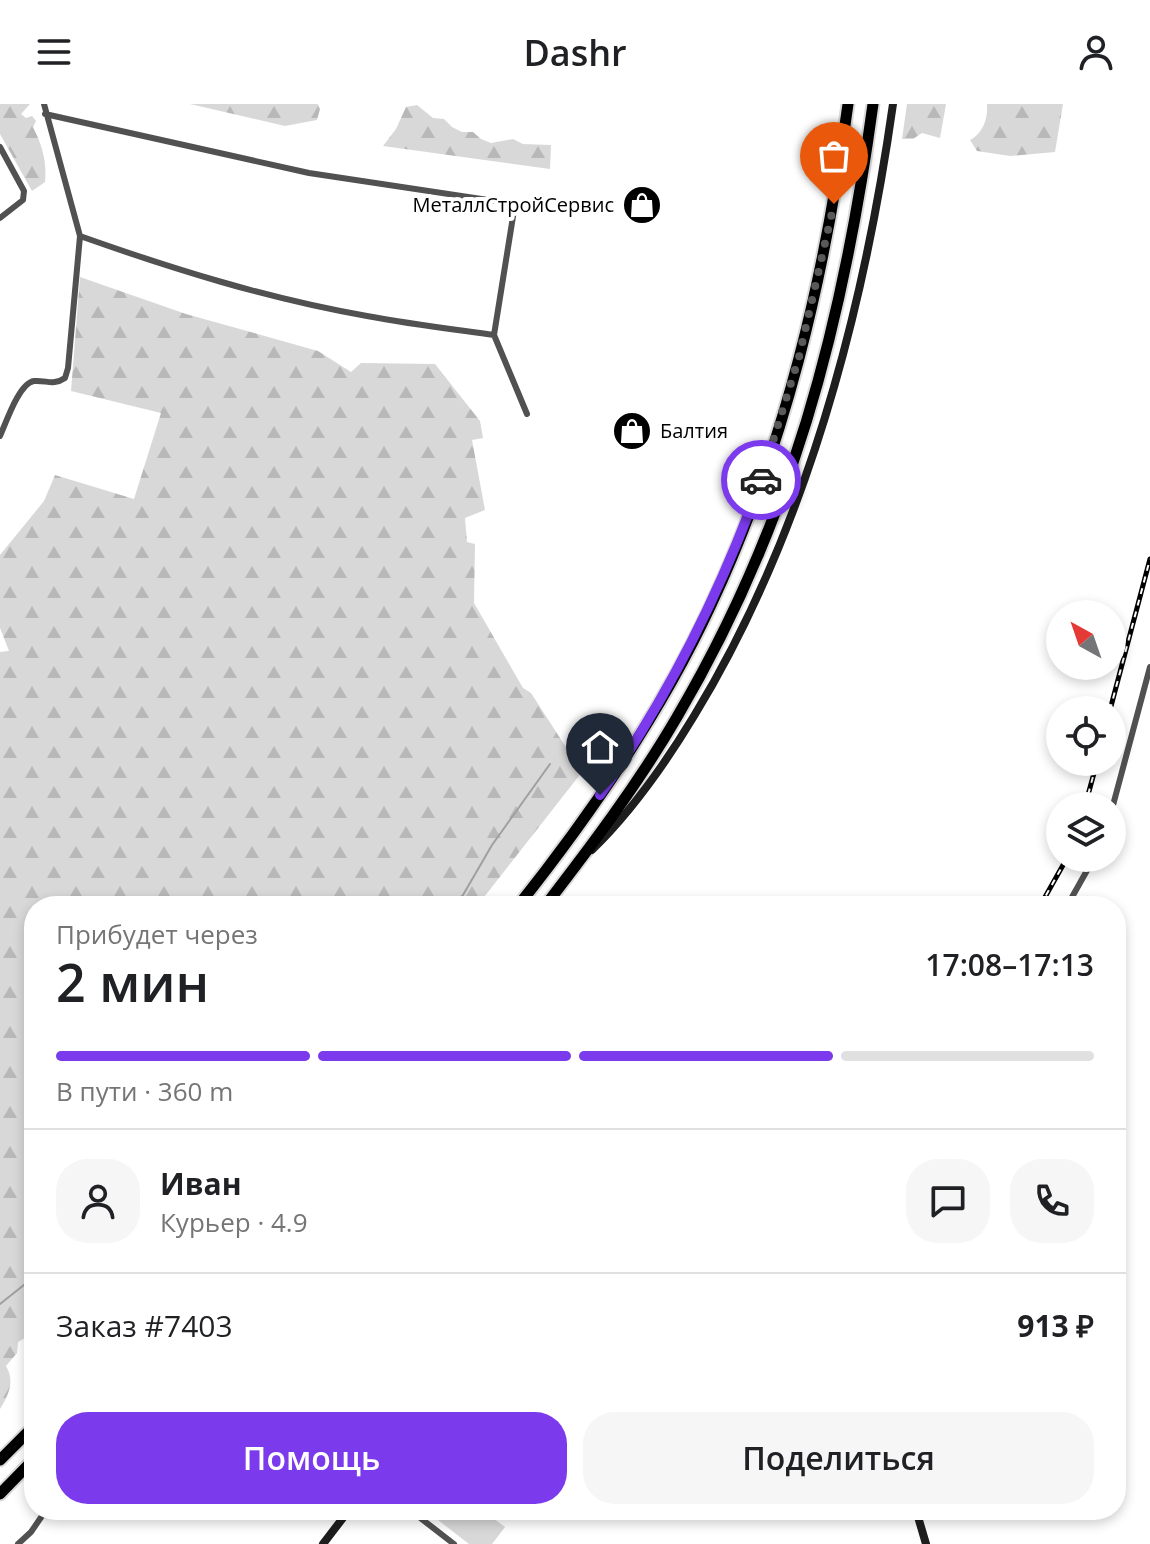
<!DOCTYPE html>
<html lang="ru">
<head>
<meta charset="utf-8">
<style>
	body { margin:0; font-family:"Open Sans",sans-serif; background:#f6f6f6; color:#202124; height:100vh; display:flex; flex-direction:column; font-size:30px; white-space:nowrap }
	* { box-sizing:border-box; margin:0 }
	p { font-size:26px; color:#757577 }
	.icon { flex:none; width:44px; height:44px; fill:none; stroke:currentColor; stroke-width:2; stroke-linecap:round; stroke-linejoin:round }
	.map { position:relative; flex:1; overflow:hidden }
	.details { position:absolute; left:24px; top:792px; width:1102px; height:624px; display:flex; flex-direction:column; background:#fff; border-radius:32px; box-shadow:0 4px 12px #0003 }
	.details>* { flex:none }
	.needle { width:52px; rotate:320deg }
	.controls { position:absolute; left:1046px; top:496px; display:grid; gap:16px }
	.controls a { display:grid; place-items:center; width:80px; height:80px; border-radius:50%; background:#fff; box-shadow:0 4px 12px #0003; font-size:40px }
	.pin { position:absolute; display:grid; place-items:center; width:68px; height:68px; color:#fff; margin:-82px -34px; border-radius:50% 50% 50% 0; rotate:-45deg; box-shadow:0 0 8px #0007 }
	.pin .icon { rotate:45deg }
	.courier { position:absolute; display:grid; place-items:center; width:80px; height:80px; margin:-40px; border:6px solid #7c3aed; border-radius:50%; background:#fff; color:#222; box-shadow:0 2px 10px #0007 }
	.summary em { font-style:normal; font-weight:600 }
	.summary div { display:flex; flex-direction:column-reverse }
	.summary { display:flex; align-items:center; justify-content:space-between; height:136px; padding:0 32px }
	h1 { font-size:52px; font-weight:600; line-height:60px }
	.bar { display:grid; grid-template-columns:repeat(4,1fr); gap:12px 8px; align-content:center; height:96px; padding:0 32px }
	.bar i { height:10px; border-radius:6px; background:#e0e0e0 }
	.bar .active { background:#7c3aed }
	.bar p { grid-column:span 4 }
	.line { display:flex; align-items:center; gap:20px; padding:0 32px; border-top:2px solid #e0e0e0 }
	.line div { flex:1 }
	.round { display:grid; place-items:center; flex:none; width:84px; height:84px; border-radius:32px; background:#f6f6f6 }
	.cta { display:flex; gap:16px; margin-top:auto; padding:16px 32px }
	.cta a { flex:1; height:92px; border-radius:32px; background:#7c3aed; color:#fff; font-size:32px; font-weight:600; line-height:92px; text-align:center }
	.cta a+a { background:#f6f6f6; color:#202124 }
	header { display:flex; justify-content:space-between; align-items:center; height:104px; padding:0 32px; background:#fff; font-size:36px; font-weight:600 }
	.map>svg:first-child { display:block }
	.forest { fill:url(#forest-firs) }
	.pitch { fill:#d8d8d8 }
	.lines { fill:none; stroke-linecap:round; stroke-linejoin:round }
	.stream { stroke:#9f9f9f; stroke-width:2 }
	.highway-casing { stroke:#dbdbdb; stroke-width:15 }
	.street { stroke:#515151; stroke-width:6 }
	.secondary { stroke:#1e1e1e; stroke-width:8 }
	.highway { stroke:#000; stroke-width:11 }
	.rail-casing { stroke:#000; stroke-width:5 }
	.rail { stroke:#fff; stroke-width:2; stroke-dasharray:6; stroke-linecap:butt }
	.done { stroke:#595959; stroke-width:8; stroke-dasharray:0 14.4 }
	.route { stroke:#7c3aed; stroke-width:10 }
	.labels { text-anchor:middle; stroke-width:8; stroke-linejoin:round; paint-order:stroke }
	.poi-label { font-size:20px; fill:#000; stroke:#fff; text-anchor:end }
</style>
</head>
<body>
<header><svg class="icon" aria-label="menu" viewBox="0 0 24 24"><path d="M4 6h16M4 12h16M4 18h16"/></svg>Dashr<svg class="icon" aria-label="person" viewBox="0 0 24 24"><circle cx="12" cy="8" r="4"/><path d="M4 21q1-7 8-7t8 7"/></svg></header>
<div class="map">
<svg width="1150" height="1440" viewBox="0 0 1150 1440">
	<defs>
		<pattern id="forest-firs" width="22" height="20" patternUnits="userSpaceOnUse" patternTransform="scale(2)"><rect width="22" height="20" fill="#d8d8d8"/><path d="M5 1l3.5 6h-7zM16 11l3.5 6h-7z" fill="#b8b8b8"/></pattern>
	</defs>
	<rect width="100%" height="100%" fill="#fff"/>
	<!-- forest -->
	<path class="forest" d="M0,0h30l-9,10 5,4 6,-2 4,5 -3,6c9,18 14,34 12,55l-13,9 -32,-57z
		M190,0h128l2,5 -3,11 -32,6z
		M907,0h39l-6,34 -18,-5 -9,6h-11z
		M987,0h76l-8,48 -45,4 -33,-5 -7,-11c13,-7 18,-21 17,-36z
		M417,1l16,13 11,1 8,8 10,5h11l8,7 10,4 22,-4 10,5 28,1 -1,24 -167,-23 13,-17 10,-22z
		M80,173l106,37 132,37 33,21 10,-9 74,1 45,57 3,17 -11,2 13,70 -20,8 2,24 8,2 -1,59 49,85 8,5 51,79 -105,134h-443v427l-16,9 -1,11 -11,13c9,15 3,28 -6,43v-757l9,-1 -9,-23v-73l44,-54 11,-26 79,24 27,-86 -90,-22z"/>
	<!-- pitch -->
	<path class="pitch" d="M445,1406h37l23,17 -13,17h-23l-31,-24z"/>
	<g class="lines">
		<!-- stream -->
		<path class="stream" d="M452,802l11,-11 29,-50 58,-81
			M0,1200l34,-27"/>
		<defs>
			<path id="highway" d="M518,802c74,-93 143,-193 193,-301 74,-158 114,-329 137,-501
				M545,802c47,-61 93,-122 132,-189 114,-193 166,-392 196,-613
				M0,1356l34,-34
				M0,1390l34,-35"/>
		</defs>
		<!-- highway casing -->
		<use href="#highway" class="highway-casing"/>
		<!-- street -->
		<path class="street" d="M45,10l264,59 206,31 -21,131
			M0,43l24,44 -1,9 -23,18
			M80,132c93,33 189,63 287,80 42,8 84,13 127,19l33,79
			M0,332c6,-13 19,-53 34,-55 13,-1 19,5 31,-3l3,-10 12,-132 -36,-132
			M1112,705l38,-142
			M1067,802l27,-48
			M410,1406l44,34
			M18,1440l13,-12 15,-22"/>
		<!-- secondary -->
		<path class="secondary" d="M592,746c40,-39 73,-86 102,-134 112,-184 169,-400 199,-612
			M916,1406l10,34
			M323,1440l26,-34"/>
		<!-- highway -->
		<use href="#highway" class="highway"/>
		<defs>
			<path id="rail" d="M1110,606l40,-151
				M1085,702l12,-44
				M1040,802l27,-48"/>
		</defs>
		<!-- rail casing -->
		<use href="#rail" class="rail-casing"/>
		<!-- rail -->
		<use href="#rail" class="rail"/>
	</g>
	<g class="lines">
		<!-- done -->
		<path class="done" d="M761,376l38,-123 35,-153"/>
		<!-- route -->
		<path class="route" d="M600,691c68,-98 121,-203 161,-315"/>
	</g>
	<!-- icons -->
	<defs>
		<symbol id="shop-disc" viewBox="-11 -11 22 22"><circle r="9.5" fill="#000" stroke="#fff"/><path d="M-5-2.5h2.3a2.7 3.5 0 0 1 5.4 0H5L5.5 6h-11ZM-1.5-2.5h3a1.5 2.3 0 0 0-3 0Z" fill="#fff"/></symbol>
	</defs>
	<g fill-rule="evenodd">
		<use href="#shop-disc" x="620" y="79" width="44" height="44"/>
		<use href="#shop-disc" x="610" y="305" width="44" height="44"/>
	</g>
	<g class="labels">
		<!-- poi labels -->
		<g class="poi-label">
			<text x="614" y="108">МеталлСтройСервис</text>
			<text x="660" y="334" text-anchor="start">Балтия</text>
		</g>
	</g>
</svg>
<div class="controls">
<a><svg class="needle" viewBox="-14 -14 28 28"><path d="M0-13l5 13h-10z" fill="#e53935"/><path d="M0 13l5-13h-10z" fill="#757577"/></svg></a>
<a><svg class="icon" aria-label="locate" viewBox="0 0 24 24"><circle cx="12" cy="12" r="6"/><path d="M12 2v4M12 18v4M2 12h4M18 12h4"/></svg></a>
<a><svg class="icon" aria-label="layers" viewBox="0 0 24 24"><path d="M12 4l9 5-9 5-9-5zM3 14l9 5 9-5"/></svg></a>
</div>
<div class="pin" style="left:834px;top:100px;background:#ea580c"><svg class="icon" aria-label="bag" viewBox="0 0 24 24"><path d="M5 8h14l-1 12H6zM9 8a3 3 0 0 1 6 0"/></svg></div>
<div class="pin" style="left:600px;top:691px;background:#1f2937"><svg class="icon" aria-label="home" viewBox="0 0 24 24"><path d="M3 11l9-7 9 7M6 9v11h12V9"/></svg></div>
<div class="courier" style="left:761px;top:376px"><svg class="icon" aria-label="car" viewBox="0 0 24 24"><path d="M5 17H2v-5l4-1 3-4h7l3 4 3 1v5h-3M9 17h6M6 11h13"/><circle cx="7" cy="17" r="2"/><circle cx="17" cy="17" r="2"/></svg></div>
<section class="details">
<div class="summary"><div><h1>2 мин</h1><p>Прибудет через</p></div><em>17:08–17:13</em></div>
<div class="bar"><i class="active"></i><i class="active"></i><i class="active"></i><i></i><p>В пути · 360 m</p></div>
<div class="line" style="height:144px"><a class="round"><svg class="icon" aria-label="person" viewBox="0 0 24 24"><circle cx="12" cy="8" r="4"/><path d="M4 21q1-7 8-7t8 7"/></svg></a><div><b>Иван</b><p>Курьер · 4.9</p></div><a class="round"><svg class="icon" aria-label="chat" viewBox="0 0 24 24"><path d="M4 5h16v11H9l-5 4z"/></svg></a><a class="round"><svg class="icon" aria-label="phone" viewBox="0 0 24 24"><path d="M5 4h4l2 5-3 2q2 4 5 5l2-3 5 2v4C11 20 4 13 5 4z"/></svg></a></div>
<div class="line" style="height:104px"><div>Заказ #7403</div><b>913 ₽</b></div>
<div class="cta"><a>Помощь</a><a>Поделиться</a></div>
</section>
</div>
</body>
</html>
